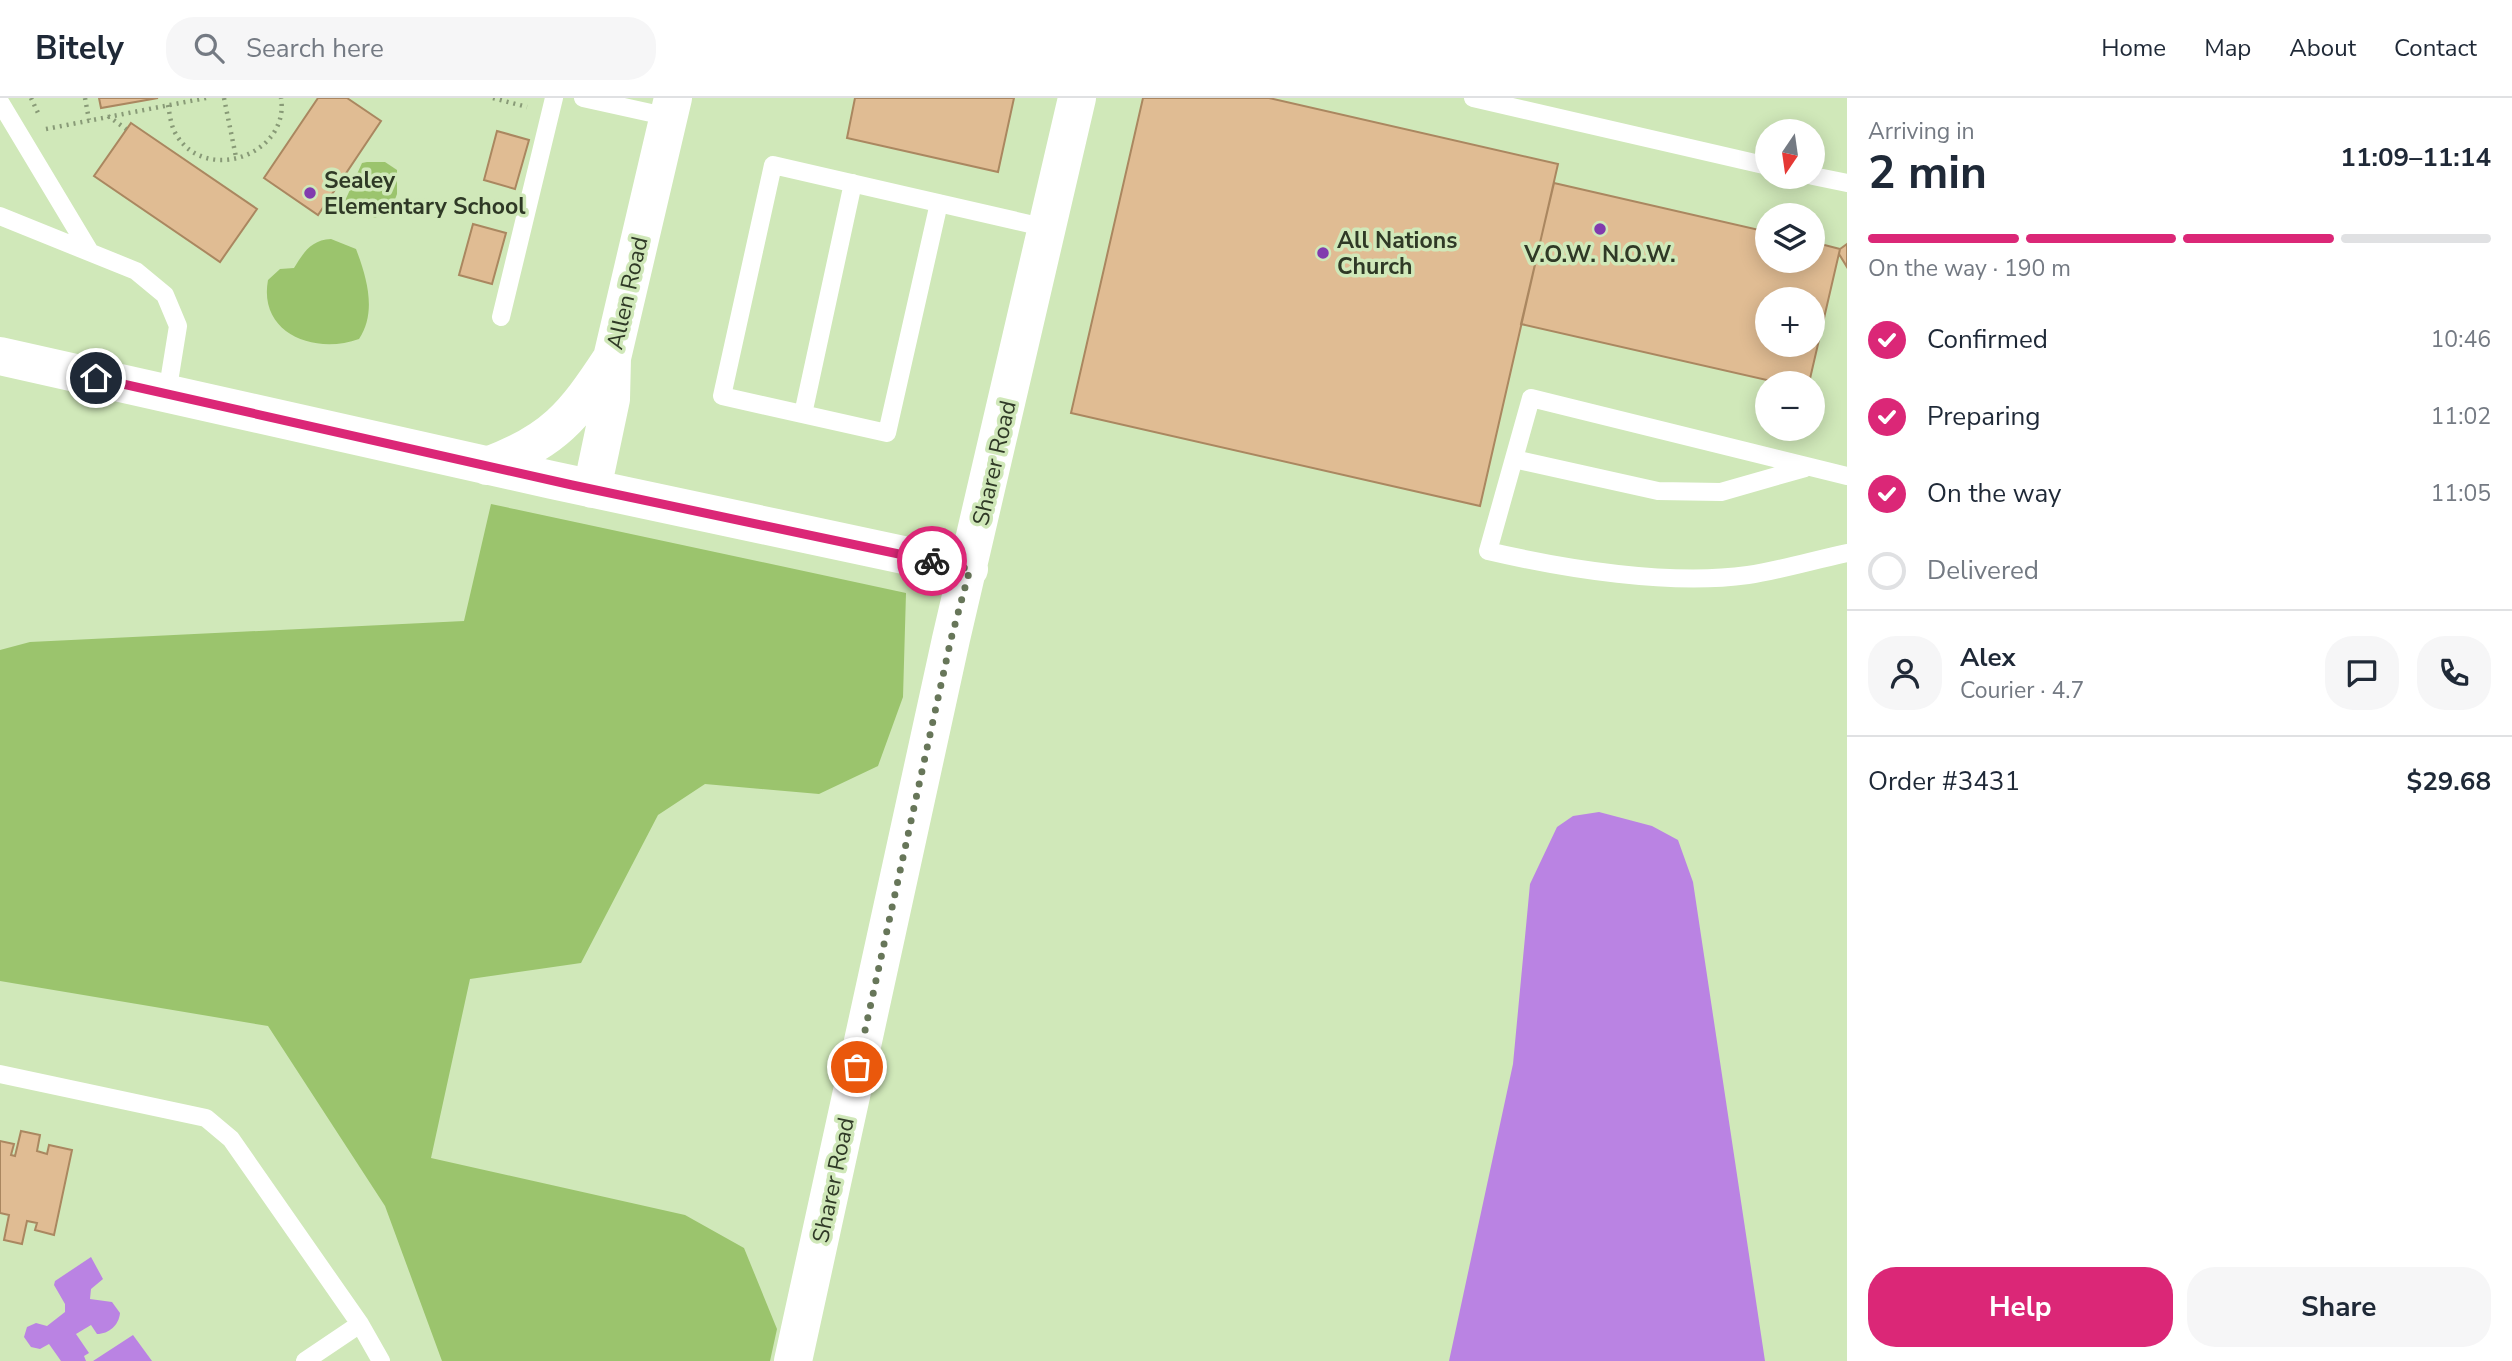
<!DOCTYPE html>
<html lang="en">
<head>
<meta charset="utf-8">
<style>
	body { margin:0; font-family:"Nunito Sans",sans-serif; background:#f6f6f7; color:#1f2937; height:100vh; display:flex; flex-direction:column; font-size:26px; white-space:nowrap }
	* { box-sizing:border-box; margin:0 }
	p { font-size:23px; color:#747a83 }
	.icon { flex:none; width:38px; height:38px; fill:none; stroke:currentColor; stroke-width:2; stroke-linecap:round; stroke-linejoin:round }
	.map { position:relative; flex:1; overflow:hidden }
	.drawer { display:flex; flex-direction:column; background:#fff; width:665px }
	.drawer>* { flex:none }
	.needle { width:46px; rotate:193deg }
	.buttons { position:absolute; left:1755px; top:21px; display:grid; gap:14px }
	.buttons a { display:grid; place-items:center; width:70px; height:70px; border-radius:50%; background:#fff; box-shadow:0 4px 18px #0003; font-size:35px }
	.pin { position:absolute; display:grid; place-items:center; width:60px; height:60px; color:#fff; margin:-30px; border:4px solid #fff; border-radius:50%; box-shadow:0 2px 7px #0007 }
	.courier { position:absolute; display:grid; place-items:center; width:70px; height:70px; margin:-35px; border:5px solid #db2777; border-radius:50%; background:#fff; color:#222; box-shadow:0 2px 9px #0007 }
	.overview em { font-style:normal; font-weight:700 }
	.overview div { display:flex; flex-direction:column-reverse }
	.overview { display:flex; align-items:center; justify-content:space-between; height:119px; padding:0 21px }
	h1 { font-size:46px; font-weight:700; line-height:52px }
	.bar { display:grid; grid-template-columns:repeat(4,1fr); gap:10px 7px; align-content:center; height:84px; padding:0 21px }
	.bar i { height:9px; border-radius:5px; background:#e0e1e3 }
	.bar .active { background:#db2777 }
	.bar p { grid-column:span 4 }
	.line { display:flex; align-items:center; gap:18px; padding:0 21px; border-top:2px solid #e0e1e3 }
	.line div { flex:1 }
	.round { display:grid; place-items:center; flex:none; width:74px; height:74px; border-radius:28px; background:#f6f6f7 }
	ol { padding:0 21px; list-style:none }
	li { display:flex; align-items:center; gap:21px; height:77px }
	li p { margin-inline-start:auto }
	li .icon { padding:7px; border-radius:50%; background:#db2777; color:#fff; stroke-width:4 }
	li:last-child { color:#747a83 }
	li i { width:38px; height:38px; border:4px solid #e0e1e3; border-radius:50% }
	.action { display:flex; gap:14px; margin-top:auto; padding:14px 21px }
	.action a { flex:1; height:80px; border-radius:28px; background:#db2777; color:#fff; font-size:28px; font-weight:700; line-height:80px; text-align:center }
	.action a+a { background:#f6f6f7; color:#1f2937 }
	header { display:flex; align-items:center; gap:42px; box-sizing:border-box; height:98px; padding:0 35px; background:#fff; border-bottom:2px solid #e0e1e3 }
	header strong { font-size:33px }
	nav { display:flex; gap:38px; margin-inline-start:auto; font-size:24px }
	.search { width:490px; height:63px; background:#f6f6f7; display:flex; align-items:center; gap:18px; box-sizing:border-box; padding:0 24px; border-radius:28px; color:#747a83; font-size:26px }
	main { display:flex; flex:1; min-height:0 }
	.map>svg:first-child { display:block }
	.green { fill:#9bc46d }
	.water { fill:#ba83e3 }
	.building { fill:#e0bc93; stroke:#aa8760; stroke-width:2; fill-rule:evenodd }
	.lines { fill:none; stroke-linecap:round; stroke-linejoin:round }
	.path { stroke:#889a77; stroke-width:4.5; stroke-dasharray:2 5; stroke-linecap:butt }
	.lane { stroke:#fff; stroke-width:18 }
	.secondary { stroke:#fff; stroke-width:38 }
	.done { stroke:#677659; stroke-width:7; stroke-dasharray:0 12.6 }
	.route { stroke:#db2777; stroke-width:9 }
	.poi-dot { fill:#813bae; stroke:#d0e8b9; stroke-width:2.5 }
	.labels { text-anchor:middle; stroke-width:7; stroke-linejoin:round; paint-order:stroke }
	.poi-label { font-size:23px; font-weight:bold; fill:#2f3926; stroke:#d0e8b9; text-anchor:start }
	.street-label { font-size:23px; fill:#2f3926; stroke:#d0e8b9 }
</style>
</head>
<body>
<header>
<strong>Bitely</strong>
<div class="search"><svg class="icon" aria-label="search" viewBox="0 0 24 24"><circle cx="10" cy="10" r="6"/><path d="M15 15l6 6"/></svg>Search here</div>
<nav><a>Home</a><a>Map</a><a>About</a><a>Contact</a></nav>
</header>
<main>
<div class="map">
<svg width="1847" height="1263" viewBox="0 0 1847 1263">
	<rect width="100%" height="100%" fill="#d0e8b9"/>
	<!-- green -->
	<path class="green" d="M367,64h18l12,8v24l-6,16 -16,8 -31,-15 18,-40z
		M331,141l25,10c11,29 21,63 3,90 -44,16 -101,-5 -91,-59l12,-11 14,-1c10,-16 17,-28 37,-29z
		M491,406l415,89 -3,104 -25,69 -59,28 -114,-10 -47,31 -77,148 -111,16 -39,179 254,57 59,33 33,81 -7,32h-328l-57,-155 -117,-180 -268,-45v-331l30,-8 434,-21z"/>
	<!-- water -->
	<path class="water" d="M1599,714l53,14 26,14 15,42 72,479h-316l64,-297 17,-180 27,-57 16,-11z
		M91,1159l12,22 -12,10 -1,10 22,3 8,11c-1,12 -11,21 -23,21l-6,-9 -15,9 13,19 -5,3 2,5h-25l-12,-17 -9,5 -9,-2 -7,-10 3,-10 9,-4 11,3 18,-14v-8l-11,-19 1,-4z
		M133,1237l19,26h-59z"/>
	<!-- building -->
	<path class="building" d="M99,0h59l-57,10z
		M318,0h29l34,23 -63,94 -54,-37z
		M855,0h159l-16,74 -151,-34z
		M1143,0h126l289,66 -78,342 -409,-93z
		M131,25l126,86 -37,53 -126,-86z
		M497,33l32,9 -14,49 -31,-9z
		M1554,85l214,49v29h45v-19l27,7 -31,134h-29l-259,-59zM1768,201h45v46h-45z
		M473,126l33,9 -14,51 -33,-9z
		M1847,146v23l-8,-13 1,-5z
		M21,1033l19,4 -3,16 10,3 2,-9 23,5 -18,85 -19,-5 2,-7 -10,-2 -5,23 -18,-4 5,-25 -9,-2v-72l14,3 -3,11 4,1z"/>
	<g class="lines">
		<!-- path -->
		<path class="path" d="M31,0l8,17
			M85,0l4,22
			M224,0l12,59
			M493,0l34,9
			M168,7c2,11 3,22 9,31 30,48 113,18 104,-38
			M108,18l18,13
			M46,31l160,-31"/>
		<!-- lane -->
		<path class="lane" d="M583,0l86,19
			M1473,0l295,68
			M0,4l90,150
			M1813,78l34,7
			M939,105l-52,230 -165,-37 51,-231c91,21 183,42 274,63
			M0,118l136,55 29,24 13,31 -11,68
			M501,219l53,-219
			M803,316l50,-231
			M1514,361l144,32 63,1 84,-24
			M1847,378l-316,-78 -43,153c77,18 182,35 260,24 33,-5 66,-15 99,-22
			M0,976l206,44 25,21 129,185 21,37
			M305,1263l55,-37"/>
		<!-- secondary -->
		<path class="secondary" d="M0,258l552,124 417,89
			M487,368c66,-24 87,-50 125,-108
			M592,391l19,-90 1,-41 61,-260
			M793,1263l158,-722 126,-541"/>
	</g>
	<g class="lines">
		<!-- done -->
		<path class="done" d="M857,969l94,-428 19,-70 -38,-8"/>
		<!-- route -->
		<path class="route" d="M96,280l476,107 360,76"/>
	</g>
	<!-- markers -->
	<g class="poi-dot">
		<circle cx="310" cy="95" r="7"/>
		<circle cx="1600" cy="131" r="7"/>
		<circle cx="1323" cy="155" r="7"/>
	</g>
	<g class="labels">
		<!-- poi labels -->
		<g class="poi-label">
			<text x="324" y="90">Sealey<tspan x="324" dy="26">Elementary School</tspan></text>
			<text x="1337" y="150">All Nations<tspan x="1337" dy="26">Church</tspan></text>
			<text x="1600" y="164" text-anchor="middle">V.O.W. N.O.W.</text>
		</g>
		<!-- street labels -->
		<g class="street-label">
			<text transform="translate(627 195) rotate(-77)" y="8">Allen Road</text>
			<text transform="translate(994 365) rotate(-77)" y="8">Sharer Road</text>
			<text transform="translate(833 1082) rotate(-78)" y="8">Sharer Road</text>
		</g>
	</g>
</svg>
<div class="buttons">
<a><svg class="needle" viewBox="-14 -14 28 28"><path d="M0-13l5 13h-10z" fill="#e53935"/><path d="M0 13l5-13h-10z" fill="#747a83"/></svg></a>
<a><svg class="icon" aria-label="layers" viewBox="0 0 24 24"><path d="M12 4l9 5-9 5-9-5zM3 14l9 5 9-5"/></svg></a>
<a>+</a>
<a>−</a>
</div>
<div class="pin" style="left:857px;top:969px;background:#ea580c"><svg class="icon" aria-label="bag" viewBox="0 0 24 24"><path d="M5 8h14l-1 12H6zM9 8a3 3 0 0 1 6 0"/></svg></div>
<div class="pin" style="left:96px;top:280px;background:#1f2937"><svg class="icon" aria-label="home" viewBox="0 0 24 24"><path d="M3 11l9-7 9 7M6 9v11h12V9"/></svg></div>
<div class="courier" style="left:932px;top:463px"><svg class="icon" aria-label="bike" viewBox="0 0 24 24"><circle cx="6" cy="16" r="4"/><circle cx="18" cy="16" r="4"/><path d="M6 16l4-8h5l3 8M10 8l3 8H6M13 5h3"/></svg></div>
</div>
<section class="drawer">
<div class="overview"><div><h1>2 min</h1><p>Arriving in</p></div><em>11:09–11:14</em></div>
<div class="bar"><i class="active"></i><i class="active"></i><i class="active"></i><i></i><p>On the way · 190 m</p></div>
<ol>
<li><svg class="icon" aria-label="check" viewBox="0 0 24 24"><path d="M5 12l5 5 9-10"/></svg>Confirmed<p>10:46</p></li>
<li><svg class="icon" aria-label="check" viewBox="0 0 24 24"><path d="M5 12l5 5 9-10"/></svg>Preparing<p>11:02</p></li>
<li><svg class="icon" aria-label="check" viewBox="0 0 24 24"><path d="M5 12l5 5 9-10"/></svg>On the way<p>11:05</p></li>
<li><i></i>Delivered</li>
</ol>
<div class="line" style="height:126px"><a class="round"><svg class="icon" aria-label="person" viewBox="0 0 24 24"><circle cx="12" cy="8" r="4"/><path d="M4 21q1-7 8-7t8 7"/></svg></a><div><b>Alex</b><p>Courier · 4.7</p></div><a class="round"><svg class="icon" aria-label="chat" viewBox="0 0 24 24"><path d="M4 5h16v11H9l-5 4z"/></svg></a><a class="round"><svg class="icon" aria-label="phone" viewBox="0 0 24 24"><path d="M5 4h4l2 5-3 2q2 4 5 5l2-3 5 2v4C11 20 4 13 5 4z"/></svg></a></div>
<div class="line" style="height:91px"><div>Order #3431</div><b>$29.68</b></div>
<div class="action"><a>Help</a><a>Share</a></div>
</section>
</main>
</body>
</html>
